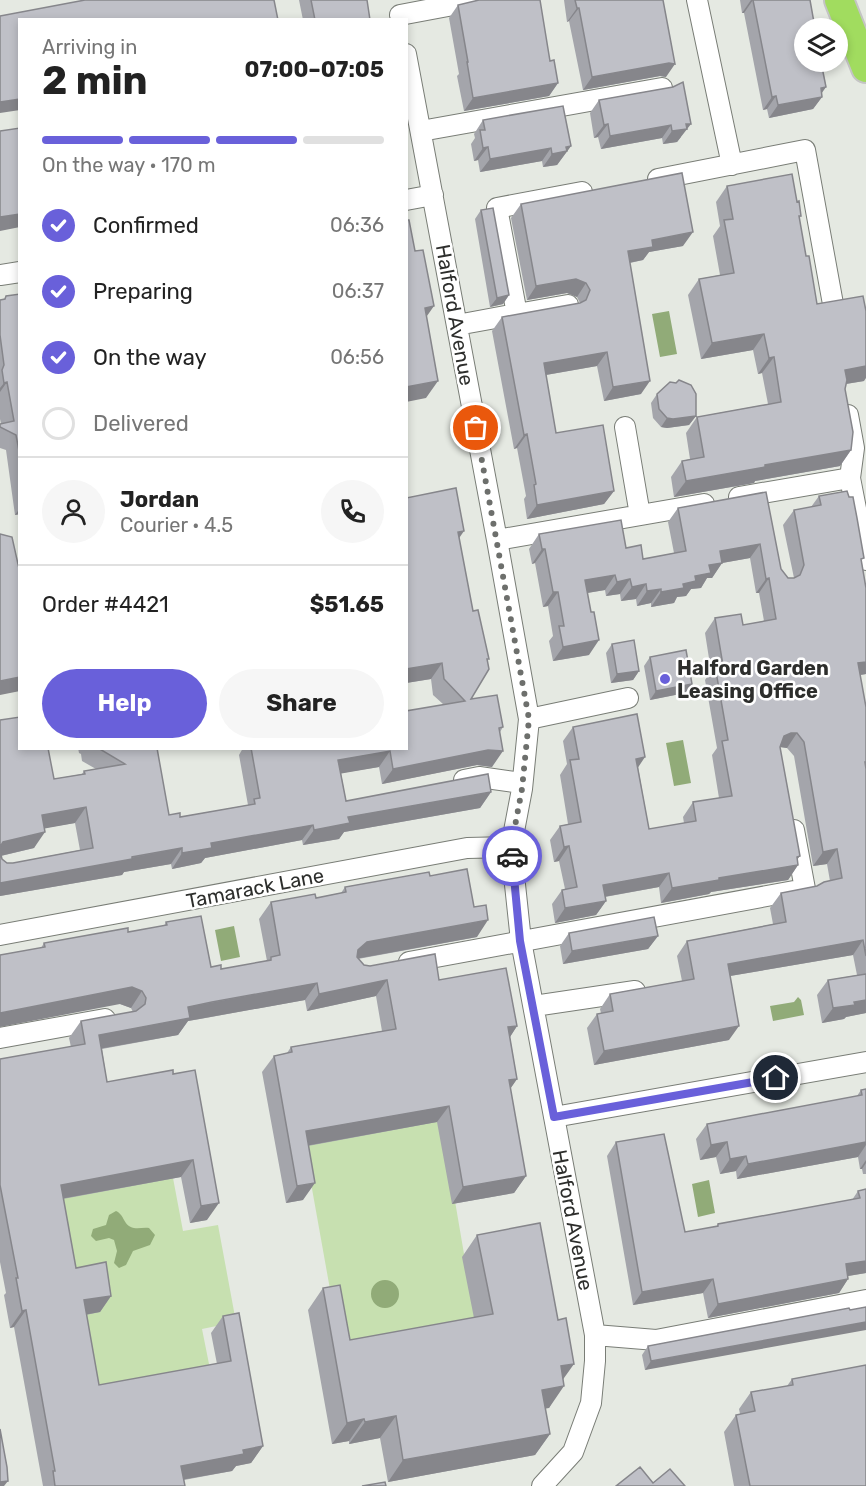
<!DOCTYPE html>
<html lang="en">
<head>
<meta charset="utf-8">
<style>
	body { margin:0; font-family:Rubik,sans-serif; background:#f6f6f6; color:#222; height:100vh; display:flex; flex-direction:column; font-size:22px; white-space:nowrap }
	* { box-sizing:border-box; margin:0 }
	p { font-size:20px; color:#767676 }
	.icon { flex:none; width:33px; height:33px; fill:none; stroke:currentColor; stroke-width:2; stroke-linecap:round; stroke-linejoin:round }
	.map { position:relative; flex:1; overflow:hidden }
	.drawer { position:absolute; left:18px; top:18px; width:390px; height:732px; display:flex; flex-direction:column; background:#fff; border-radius:0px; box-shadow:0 3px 9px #0003 }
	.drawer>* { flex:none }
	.controls { position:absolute; left:794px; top:18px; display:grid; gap:12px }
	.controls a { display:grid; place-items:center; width:54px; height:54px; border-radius:50%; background:#fff; box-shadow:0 3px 9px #0003; font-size:30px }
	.pin { position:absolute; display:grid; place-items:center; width:51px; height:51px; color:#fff; margin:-26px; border:3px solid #fff; border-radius:50%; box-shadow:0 2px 6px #0007 }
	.courier { position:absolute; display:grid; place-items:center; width:60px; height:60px; margin:-30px; border:4px solid #6960da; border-radius:50%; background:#fff; color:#222; box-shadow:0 2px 8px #0007 }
	.summary em { font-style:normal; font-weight:700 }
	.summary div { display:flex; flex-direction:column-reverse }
	.summary { display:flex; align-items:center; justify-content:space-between; height:102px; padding:0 24px }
	h1 { font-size:39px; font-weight:700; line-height:45px }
	.bar { display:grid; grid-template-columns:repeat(4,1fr); gap:9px 6px; align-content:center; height:72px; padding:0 24px }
	.bar i { height:8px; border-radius:4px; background:#e0e0e0 }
	.bar .current { background:#6960da }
	.bar p { grid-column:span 4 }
	.line { display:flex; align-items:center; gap:15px; padding:0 24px; border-top:2px solid #e0e0e0 }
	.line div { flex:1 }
	.round { display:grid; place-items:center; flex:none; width:63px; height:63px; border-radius:32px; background:#f6f6f6 }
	ol { padding:0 24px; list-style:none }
	li { display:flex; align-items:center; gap:18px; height:66px }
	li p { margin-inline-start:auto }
	li .icon { padding:6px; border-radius:50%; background:#6960da; color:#fff; stroke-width:4 }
	li:last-child { color:#767676 }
	li i { width:33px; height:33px; border:3px solid #e0e0e0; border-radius:50% }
	.action { display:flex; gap:12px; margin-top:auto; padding:12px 24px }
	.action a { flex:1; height:69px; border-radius:36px; background:#6960da; color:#fff; font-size:24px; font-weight:700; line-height:69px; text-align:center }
	.action a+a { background:#f6f6f6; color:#222 }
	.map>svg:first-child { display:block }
	.green { fill:#c7e0b0 }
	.water { fill:#91ab78 }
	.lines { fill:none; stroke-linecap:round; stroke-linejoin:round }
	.minor-casing { stroke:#797d76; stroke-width:22 }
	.highway-casing { stroke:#c4c4c4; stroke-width:32 }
	.minor { stroke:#fff; stroke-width:20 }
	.highway { stroke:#a1dc5f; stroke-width:28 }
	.wall { fill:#a4a5ab; fill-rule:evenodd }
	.shaded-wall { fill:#86868b }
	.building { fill:#bfc0c7; stroke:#86868b; stroke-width:1.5 }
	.done { stroke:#6d6f6c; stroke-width:6; stroke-dasharray:0 10.8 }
	.route { stroke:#6960da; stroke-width:8 }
	.poi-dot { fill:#6960da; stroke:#fff; stroke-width:2 }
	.labels { text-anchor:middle; stroke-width:5; stroke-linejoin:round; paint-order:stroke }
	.street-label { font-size:20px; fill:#2d2e2c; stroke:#fff }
	.poi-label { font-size:20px; font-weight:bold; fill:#2d2e2c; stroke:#fff; text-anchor:start }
</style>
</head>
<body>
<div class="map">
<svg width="866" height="1486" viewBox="0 0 866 1486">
	<rect width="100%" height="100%" fill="#e5e9e2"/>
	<!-- green -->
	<path class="green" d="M441,1119l37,217 -135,26 -39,-218z
		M173,1178l10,53 35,-6 18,97 -34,7 10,50 -125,23 -38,-201z"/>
	<!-- water -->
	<path class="water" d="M669,311l8,43 -17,3 -8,-43z
		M683,740l8,43 -17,3 -8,-43z
		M234,926l6,31 -19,4 -6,-31z
		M798,997l3,3 3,15 -31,6 -3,-15 24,-4z
		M709,1180l6,33 -17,4 -6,-33z
		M116,1211c9,4 7,15 18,17 5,1 10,-1 15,0l6,7 -5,10 -17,6 -7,14 -7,3 -5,-5 3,-12 -3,-11 -5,-2 -13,3 -5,-5 2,-7 13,-4 3,-10z
		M371 1294a14 14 0 1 1 28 0a14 14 0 1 1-28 0Z"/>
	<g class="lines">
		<defs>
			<path id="minor" d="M697,0l35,165
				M400,15l80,-15
				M406,54l91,486 32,179 -7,70 -11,58 10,94 74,394v26l-4,42 -18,49 -31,34
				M421,131l241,-43
				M658,179l147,-29 28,154
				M406,200l27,-5
				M0,275l20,-3
				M517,314l51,-9
				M457,325l60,-11 -20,-106 85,-16
				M848,415l6,33 -4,30 16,82
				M625,427l15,88
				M739,497l111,-19
				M497,540l207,-36
				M529,719l99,-21
				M464,780l15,-3 43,6
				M0,935l467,-87 44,-1
				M409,962l396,-73 -11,-59
				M534,1006l101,-15
				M0,1038l105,-19
				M554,1117l312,-55
				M595,1335l61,5 210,-40"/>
			<path id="highway" d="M839,0l27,68"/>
		</defs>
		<!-- minor casing -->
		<use href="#minor" class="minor-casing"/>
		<!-- highway casing -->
		<use href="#highway" class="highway-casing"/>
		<!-- minor -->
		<use href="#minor" class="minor"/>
		<!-- highway -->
		<use href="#highway" class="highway"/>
	</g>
	<!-- wall -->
	<path class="wall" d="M299,0h68l3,20h-67z
		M564,0h99l3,77 -6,-1 -77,14 -14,-69 -2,1z
		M740,0h70l16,87 -5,6 1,4 -9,12 -44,9 -2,-9 -4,1 -19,-97h-2z
		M458,5l92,56 8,22 -9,13 -85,15 -7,-35 2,-2 -10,-56z
		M673,87l8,50 -4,5 -14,2 -1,-6 -61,11 -3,-12 -4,1 -4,-25 9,-13z
		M483,120l88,26 -14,19 -14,2 -1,-6 -62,11 -2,-12 -4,1 -3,-17 4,-6 -1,-4z
		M727,186l70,16 4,14 -2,3 7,37 11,48 47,77 -18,3 -1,5 6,61 -11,16 -85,15 -1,2 -80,14 -3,-20 11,-16 8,-2 -4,-26 11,-16 71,-13 -6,-31 -4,1 -5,-24 -52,9 -13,-64 11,-16 21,-4 -7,-39 7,-10 -4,-24z
		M521,204l162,42 -34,6 -6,8 -13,3 11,131 -37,7 -7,-35 -51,9 10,58 58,58 -10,13 -77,15 -3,-20 2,-3 -9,-48 -3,1 -22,-118 10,-14 78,-14 -3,-6 -10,-4 -40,7 -16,-82z
		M481,210l28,85 -6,9 -13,3 -15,-88z
		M20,294v220l-5,1 -9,-65 -6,-2v-24h1l-1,-5v-119z
		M657,394l39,22 -7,9 -22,3 -6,-1 -8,-9 -2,-15z
		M766,492l15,77 7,9h6l-11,-53 11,-15 17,-3 8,-11 43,67 4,111 -6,1 6,32v306l-20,4 -2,2 -22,4 -5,-28 11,-15 29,-5 -4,-20 -123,21 -1,64 -135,25 -7,-37 10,-14 4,-1 -1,-4 10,-15 72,-13 -5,-25 10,-15 86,-17 -3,-16 11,-15 36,-7 13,-5 -3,-17 -14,2 -19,-110 -7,-8 -7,-1 18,118 -10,15 -77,12 -2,2 -48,9 -2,-16 -54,10 1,4 -10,14 -41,8 -3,-19 10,-14 3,-1 -6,-28 -5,1 -4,-22 10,-14 8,-2 -8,-49 7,-11 -4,-23 10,-14 65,40 11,62 35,-6 -1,-6 10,-15 26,-4 -7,-43 5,-7 -12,-68 6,-9 -6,-38 10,-15 28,7 21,-4 -5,-28h-3l-6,-35 -28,5 -10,15h-5l-6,10 -10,1 -5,7 -9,1 -3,6 -23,4v-4l-14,3 -1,-7 -15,2 -1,-7 -14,2 -1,-6 -18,3 2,62 -36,6 -4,-20 4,-5 -5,-30 -5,1 -8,-44 -3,1 -3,-15 10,-15 87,14 17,11 31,-6 -6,-31 10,-14z
		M406,498l53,40 14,73 15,50 -17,38 32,28 -3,5 -8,35 -15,-2 -95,19 -3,-17 -38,6 5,28 145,-9 -11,16 -136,24 -5,7 -36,6 -1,-5 -97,18 -4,5 -29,6 -1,-5 -47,8 -2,3 -122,21v-176l54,59 28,-5 2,-3 12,-2 -14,-8 -1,-7 -2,-1 -1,-5h87l-8,2 12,65 11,2 68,-12 -9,-50 4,-7h163l37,-44 -10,-9 -2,-16 -25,4zM75,823l5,27 -67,13h-6l-5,-4 -1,-3 33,-8 10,-20z
		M612,644l27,27 -6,9 -22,3 -5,-30z
		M650,657l42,27 -7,9 -35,7 -6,-34z
		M430,876l47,61 -119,22 6,6 75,15 78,46 -7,11 7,42 -7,10 16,87 -12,17 -62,11 -15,-82 -129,24 -5,54 -17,3 -24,-131 12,-16 13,-3 4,-6 91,-16 -6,-35 -69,15 -2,-11 -105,19 -12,2 -10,14 -76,14 5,33 66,-12 34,150 -17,3 -9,-46 -118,22 13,69 35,28 -11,16 -14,3 13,70 118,-21 -6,-31 12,-17 40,130 -12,17 -15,3 -4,5 -48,9 1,6h-142l-29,-159 -4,1 -6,-33 2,-2 -6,-31v-203l71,-12 -2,-9 12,-17 52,-9 -2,-4 -11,-4 -79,-56 3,-5 84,-11 36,-6 2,-4 45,45 10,2 46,-8 -8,-42 12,-17 45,-4 25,-5 4,-6z
		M569,933l89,3 -10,13 -85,15 -3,-18z
		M866,1089v85h-3l-1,-5h-2l-2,-12 -121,22 -1,-8 -16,3 -4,-17 -16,3 -4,-21 11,-15 150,-28 4,-6z
		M616,1142l69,90 31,-5 2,-3 134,-24 6,-9 8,-2v-1v85l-18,3v3l-9,14 -131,25 -5,-25 -70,12 -26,-149z
		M477,1235l86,145 -14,28h-4l5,26 -15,21 -147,27 -8,-44 -31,6v-3l-17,3 -24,-134 15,-22 27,52 124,-22 -12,-61z
		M849,1308l-204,62 -3,-15 6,-9z
		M792,1379l74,107h-132l-10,-54 12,-17 4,-1 -1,-5 12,-17 36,-6z"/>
	<!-- shaded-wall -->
	<path class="shaded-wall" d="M751,0h2l-9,13h-2z
		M577,8h2l-10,13 -2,1z
		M669,63l6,1 -9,13 -6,-1 -77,14 9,-13z
		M558,83l-9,13 -85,15 9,-13z
		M826,87l-7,10h3l-9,12 -44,9 9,-13 43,-17z
		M776,96l-9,13 -4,1 9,-13z
		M20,99v11l-20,3v-11z
		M608,124l-10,13 -4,1 10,-13z
		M686,124h5l-14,18 -14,2 9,-13z
		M671,125l-9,13 -61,11 9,-13z
		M571,146l-14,19 -14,2 9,-13 14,-7z
		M488,147l-10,13 -4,1 9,-13z
		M551,148l-9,13 -62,11 10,-13z
		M20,214v13l-20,4v-14z
		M693,232l-10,14 -34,6 -6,8 -25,5 10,-14 24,-11z
		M576,279l10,4 -9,14 -10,-4 -40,7 9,-14z
		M509,295l-6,9 -13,3 7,-9z
		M434,306l-12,17 3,-15z
		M764,334l-11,16 -52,9 11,-16z
		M607,352l-10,14 -63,11 10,-14z
		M774,357l-12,16 -4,1 11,-16z
		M866,366v12l-2,3 -31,5 12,-16z
		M438,381l-12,17 -20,4v-15z
		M650,381l-9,13 -37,7 9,-14z
		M7,382l-7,10v-4l4,-5z
		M696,416l-7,9 -22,3 -6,-1 6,-9z
		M527,434l-10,14 -3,1 10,-14z
		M851,450l-11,16 -85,15 -1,2 -80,14 12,-16 79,-16z
		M614,491l-10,13 -77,15 10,-14z
		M20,508v6l-5,1z
		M464,531l-11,16 5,-15z
		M760,544l-10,14 -28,5 -10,15h-5l-6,10 -10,1 -5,7 -9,1 -3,6 -23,4 10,-15 22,-8 12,-8 25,-25z
		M542,549h3l-10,14 -3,1z
		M615,575l-10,15 -30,5 10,-15z
		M769,578l-10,15h-3l10,-14z
		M630,579l-10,15 -14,2 11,-14z
		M646,584l-10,15 -15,2 11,-14z
		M661,589l-10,14 -14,3 10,-15z
		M553,592h5l-10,14 -5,1z
		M599,640l-10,15 -36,6 10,-14z
		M866,662v12l-18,3 10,-14z
		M442,663l-11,16 -25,4v-14z
		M639,671l-6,9 -22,3 6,-9z
		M20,677v14l-20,4v-14z
		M692,684l-7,9 -35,7 6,-9z
		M791,733h6l-10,15 -7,-1 4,-11z
		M488,750l15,1 -11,16 -15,-2 -95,19 11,-15z
		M390,751l-11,16 -52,9 11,-16z
		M645,757l-10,15 1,-13z
		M491,792l-11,16 -136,24 -5,7 -36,6 11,-15 34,-13z
		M86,807l-11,16 -44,8 11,-16z
		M313,825l-11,15 -97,18 -4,5 -29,6 10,-16 29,-10z
		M45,832l-11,16 -34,8v-9l3,-5z
		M569,846l-10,15 -5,1 10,-15z
		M182,848l-11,16 -47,8 -2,3 -122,21v-13z
		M837,849l-10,15 -14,2 10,-14z
		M800,856l-8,10 6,-1 -10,15 -77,12 -2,2 -48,9 11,-15 47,-10z
		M669,873l-10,14 -67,12 11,-14z
		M606,901l-10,14 -41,8 10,-15z
		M488,920l-11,17 -122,22 3,-9 9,-8z
		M658,936l-10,13 -85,15 9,-13z
		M863,940l-10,15 -135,23 10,-14z
		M387,980l-11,16 -69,15 12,-17z
		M317,983l-12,17 -117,21 -10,14 -91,16 12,-16 89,-28z
		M132,987l10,4 -11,17 -11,-4 -120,23v-14z
		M866,1000v13l-20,4 -2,2 -22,4 11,-15 21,-6z
		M517,1026l-11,17 2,-16z
		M739,1026l-10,14 -135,25 10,-14z
		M517,1079l-11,16 3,-15z
		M449,1106l-12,16 -143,26 12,-17z
		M727,1142l-11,15 -16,3 11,-15z
		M866,1142v3l-8,12 -121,22 11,-15z
		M746,1156l-10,15 -16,3 10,-15z
		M193,1160l-12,17 -132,24 12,-16z
		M866,1160v3l-4,6h-2z
		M526,1176l-12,17 -62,11 11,-17z
		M315,1183l-12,17 -17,3 11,-17z
		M219,1203l-12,17 -17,3 11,-17z
		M866,1261v12l-30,5 10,-14z
		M713,1279l-10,14 -70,12 9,-13z
		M848,1279l-9,14 -131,25 10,-14z
		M111,1296l-11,16 -28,5 12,-17z
		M26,1310l-12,17 -4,1 12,-17z
		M866,1322v8l-221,40 6,-9z
		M574,1364l-15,21 2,-19z
		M564,1386l-15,22 -22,4 15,-22z
		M396,1416l-16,22 -31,6 16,-22z
		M364,1419l-15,22 -17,3 15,-21z
		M550,1434l-15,21 -147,27 15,-22z
		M263,1446l-12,17 -15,3 -4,5 -63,11 12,-16 62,-16z
		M8,1481l-4,5h-4v-4z"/>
	<!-- building -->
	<path class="building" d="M85,0h189l4,20h-258v79l-20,3v-86z
		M311,0h56l3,20h-55z
		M479,0h61l10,61 4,-1 4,23 -85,15 -6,-36h1l-10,-57z
		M575,0h88l12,64 -6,-1 -77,14 -13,-69h-2z
		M751,0h59l5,28h-11v34h17l5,25 -5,1 1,9 -44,8 -2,-9 -4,1 -19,-97z
		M683,82l8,42h-5l1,5 -15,2 -1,-6 -61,11 -2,-12 -4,1 -5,-25 74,-13z
		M563,106l8,40 -5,1 1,4 -15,3 -1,-6 -61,11 -2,-12 -5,1 -3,-18h5l-2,-10z
		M20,128v86l-20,3v-86z
		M682,173l11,59 -41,8 1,7 -25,4 22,130 -37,6 -6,-35 -63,11 12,70 47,-8 11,66 -77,14 -3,-20 2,-1 -9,-50 -3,1 -22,-118 78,-14 6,-3 4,-10 -4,-7 -10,-4 -40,7 -15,-82z
		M792,174l5,28 2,-1 2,15h-2l7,40h3l8,48 46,-8 3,15v55l-21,4 2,10 -2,9 8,43 -2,18 -86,15v2l-79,14 -4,-20 22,-4 -7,-40 84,-15 -7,-45 -5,1 -5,-24 -52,9 -13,-64 35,-6 -10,-53 9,-1 -6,-33z
		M493,208l16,87 -12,3 -16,-88z
		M406,220h3l6,31 8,-1 11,56 -9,2 13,73 -32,6z
		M20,294v162l-4,-21 -16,-8v-3l14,-3 -7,-39 -3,1 -2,-13 2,-5 -4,-30v-35l5,-1 1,-3z
		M679,380l12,5 5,9v22l-23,3 -6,-1 -8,-9 -2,-15 13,-12 6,1z
		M456,488l8,43 -6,1 15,79 5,-1 11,49h-2l2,10 -18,30 26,-4 6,32 -4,1 4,23 -15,-1 -95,19 -3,-18 -52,9 8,41 142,-27 3,18 -143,25 2,6 -36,7 -1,-5 -102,18 1,5 -30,5v-5l-50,9v2l-132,24v-32l2,8 5,4h6l80,-15 -7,-41 -44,8 3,17 -42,10 -3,5v-127l20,-3v31h28l6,31 31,-5 -1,-3 41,-7 -27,-16h59l12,67 11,-2v4l75,-13 -1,-5 6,-1 -9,-50h155v-37l59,-10 -21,-22 -2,-16 -36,6v-171z
		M847,491l2,6h4l4,21 7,40 -3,1 5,29v74l-8,1 8,44v55h-1l1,7v187l-3,-16 -135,24 11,62 -135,25 -7,-37 16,-3 -3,-17 84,-15 -7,-38 99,-19 -5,-29 36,-7 7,-4 18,-4 -5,-29 -14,3 -19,-110 -7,-9h-6l-7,3 -4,11 20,109 -3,1 1,8 -79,13v2l-47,8 -3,-15 -66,12 3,16 -41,7 -3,-18 15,-3 -8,-41 -5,1 -4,-21 21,-4 -11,-62 9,-1 -6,-32 64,-13 8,43 -9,2 13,70 47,-8 -3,-19 39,-6 -10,-55 6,-1 -13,-74 8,-1 -8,-47 26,-4 2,11 33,-6 -7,-41 -3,1 -6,-35 -40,7 2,12 -13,2 2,8 -16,3 1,5 -13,3 1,4 -23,4v-3l-14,2 -1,-7 -14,3 -2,-8 -13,3 -2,-7 -30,5 6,32h3l5,28 -36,7 -4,-21h5l-6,-34h-5l-8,-43h-3l-3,-15 82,-14 5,28 15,-3 2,14 43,-8 -8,-43 88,-16 15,77 7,9h6l6,-3 4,-10 -10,-55 27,-5 -2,-9z
		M0,534l12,3 8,36v104l-20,4z
		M634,640l5,31 -22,3 -5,-30z
		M686,650l6,34 -36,7 -6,-34z
		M467,869l7,38 12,-2 2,15 -121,22 -9,8 -1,7 7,8 6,1 65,-12 4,26 67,-12 11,58 -9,1 9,52 -8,1 17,96 -63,11 -14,-81 -143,25 9,52 -18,3 -23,-130 18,-4 -1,-5 105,-18 -9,-49 -68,14 -2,-11 -105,19 -24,5 2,11 -91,17 8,47 66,-12v4l22,-4 24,133 -18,3 -8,-46 -132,25 15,83 30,-6 5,34 -27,4 15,85 132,-24 -8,-45 16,-3 24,133 -20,4 1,4 -63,12 4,20h-130l-2,-15h2l-29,-161 -4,1 -6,-33h2l-18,-93v-126l85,-15 -4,-23 55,-10 9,-7 1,-6 -4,-7 -10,-4 -132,26v-58l45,-8 -1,-4 84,-15v4l39,-7 -1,-3 35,-6 10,51 10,-2v4l50,-9v-3l9,-2 -9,-53 44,-8 1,4 30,-6 -1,-5 84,-15 1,4z
		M654,917l4,19 -86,15 -3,-18z
		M866,974v26l-12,2 1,3 -22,3 -5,-28z
		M866,1089v53l-118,22 -2,-8 -16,3 -3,-17 -16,3 -4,-21 155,-29 -1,-5z
		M664,1134l21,98 33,-6v-2l142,-26 -2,-7 8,-2v72l-20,3 2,15 -130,25 -5,-25 -71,13 -26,-150z
		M540,1223l18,97 8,-2 8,46 -13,2 3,20 -22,4 8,44 -147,26 -7,-44 -31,6 -1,-3 -17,4 -24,-135 17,-3 10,55 143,-26 -16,-79z
		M866,1307v15l-215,39 -3,-15 201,-38 1,2z
		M866,1365v121h-116l-14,-71 19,-4 -4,-19 42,-7 -1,-6z
		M0,1429l7,38 1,14 -8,1z
		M640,1467l13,16 17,-14 15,17h-69z
		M385,1482l1,4h-24z"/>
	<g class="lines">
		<!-- done -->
		<path class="done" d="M476,428l53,291 -7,70 -11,58 1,9"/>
		<!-- route -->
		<path class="route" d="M512,856l8,85 34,176 222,-39"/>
	</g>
	<!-- markers -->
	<circle class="poi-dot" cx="665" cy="679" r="6"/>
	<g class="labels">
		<!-- street labels -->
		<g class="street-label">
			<text transform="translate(455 315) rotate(80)" y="7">Halford Avenue</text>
			<text transform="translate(255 888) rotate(-11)" y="7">Tamarack Lane</text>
			<text transform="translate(573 1220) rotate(79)" y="7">Halford Avenue</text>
		</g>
		<!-- poi labels -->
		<g class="poi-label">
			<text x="677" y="675">Halford Garden<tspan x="677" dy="23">Leasing Office</tspan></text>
		</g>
	</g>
</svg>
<div class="controls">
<a><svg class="icon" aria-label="layers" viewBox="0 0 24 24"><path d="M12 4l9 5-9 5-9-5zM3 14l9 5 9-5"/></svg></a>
</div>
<div class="pin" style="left:476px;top:428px;background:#ea580c"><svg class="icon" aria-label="bag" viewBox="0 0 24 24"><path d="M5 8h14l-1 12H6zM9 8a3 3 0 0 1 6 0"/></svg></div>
<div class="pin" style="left:776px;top:1078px;background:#1f2937"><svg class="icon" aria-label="home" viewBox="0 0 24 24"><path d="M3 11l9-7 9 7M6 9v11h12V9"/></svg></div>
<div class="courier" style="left:512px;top:856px"><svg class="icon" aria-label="car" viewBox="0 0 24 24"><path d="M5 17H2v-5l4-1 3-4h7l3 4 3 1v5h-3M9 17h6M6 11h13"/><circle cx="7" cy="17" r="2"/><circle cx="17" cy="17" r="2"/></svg></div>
<section class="drawer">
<div class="summary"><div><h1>2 min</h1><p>Arriving in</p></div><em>07:00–07:05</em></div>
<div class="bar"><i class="current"></i><i class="current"></i><i class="current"></i><i></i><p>On the way · 170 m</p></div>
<ol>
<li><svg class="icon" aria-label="check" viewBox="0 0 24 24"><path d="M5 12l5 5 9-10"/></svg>Confirmed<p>06:36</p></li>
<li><svg class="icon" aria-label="check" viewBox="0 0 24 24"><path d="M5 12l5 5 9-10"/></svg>Preparing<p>06:37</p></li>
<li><svg class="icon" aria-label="check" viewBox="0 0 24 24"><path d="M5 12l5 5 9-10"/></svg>On the way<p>06:56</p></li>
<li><i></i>Delivered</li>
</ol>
<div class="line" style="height:108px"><a class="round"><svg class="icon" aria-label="person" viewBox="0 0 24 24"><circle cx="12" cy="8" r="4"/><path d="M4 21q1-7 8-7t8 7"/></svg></a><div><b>Jordan</b><p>Courier · 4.5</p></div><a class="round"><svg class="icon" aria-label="phone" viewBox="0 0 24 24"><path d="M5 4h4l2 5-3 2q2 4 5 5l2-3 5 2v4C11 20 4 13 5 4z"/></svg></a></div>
<div class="line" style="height:78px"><div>Order #4421</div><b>$51.65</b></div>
<div class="action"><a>Help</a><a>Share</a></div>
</section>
</div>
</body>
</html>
